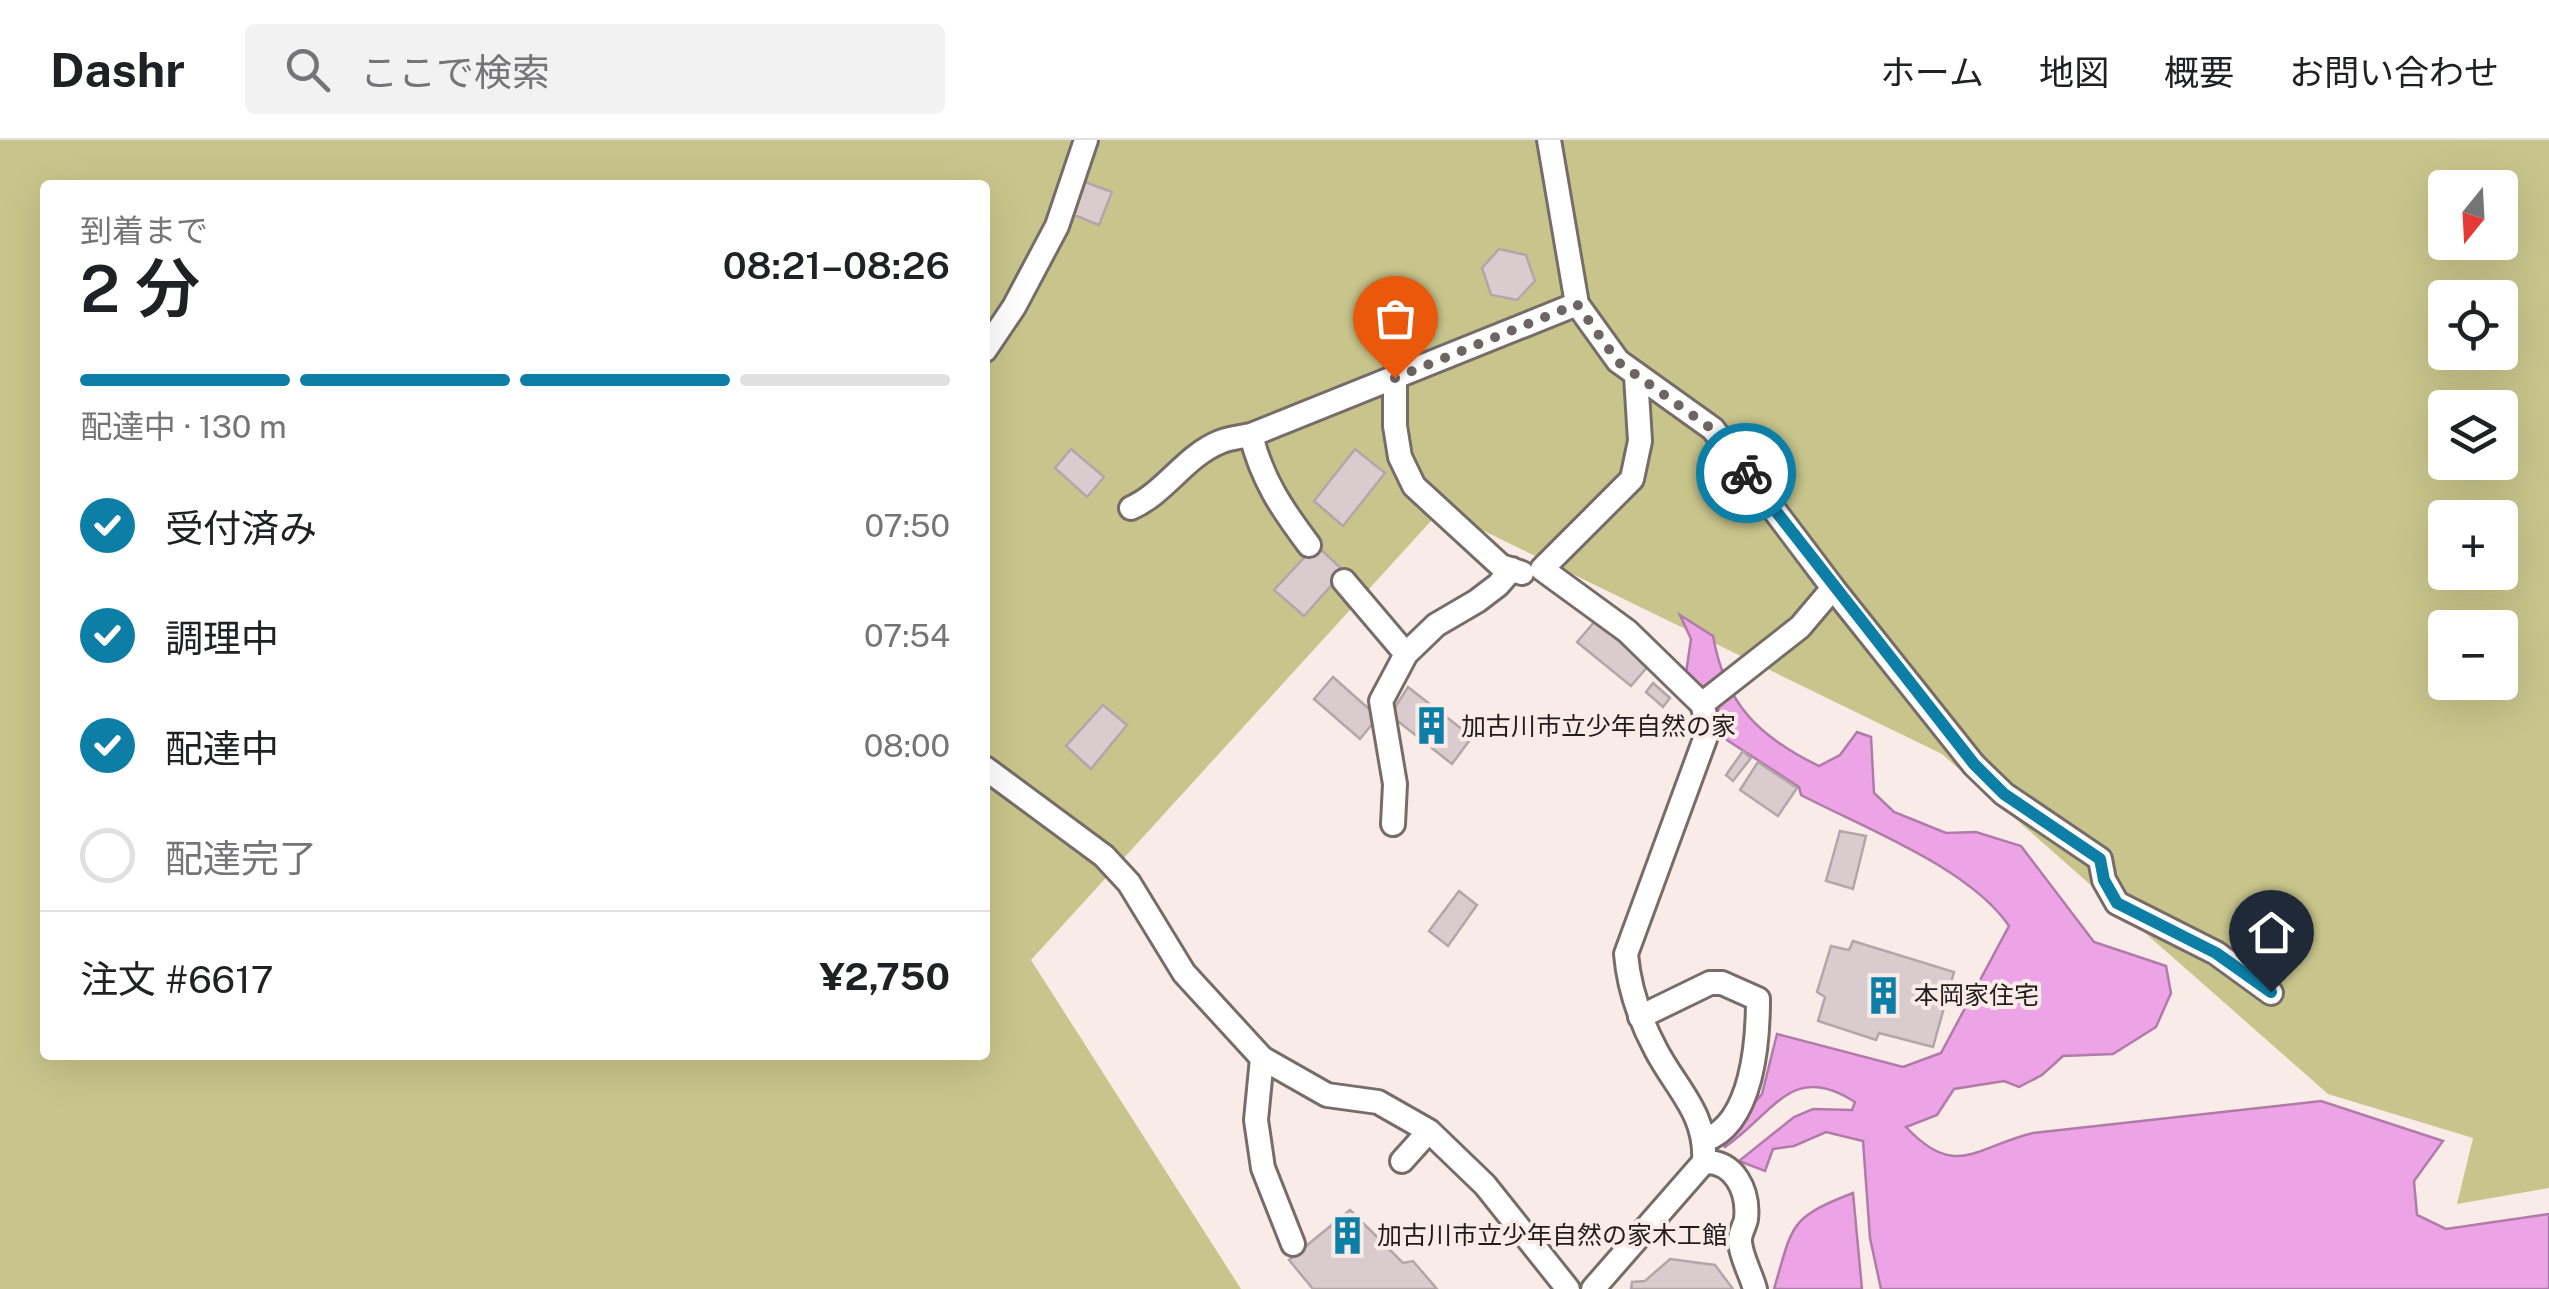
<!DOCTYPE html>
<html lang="ja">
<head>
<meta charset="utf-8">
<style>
	body { margin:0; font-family:"Public Sans","Noto Sans JP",sans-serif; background:#f2f2f2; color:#202124; height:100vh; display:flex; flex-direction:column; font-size:38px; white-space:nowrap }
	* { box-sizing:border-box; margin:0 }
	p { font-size:32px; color:#757577 }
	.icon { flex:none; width:55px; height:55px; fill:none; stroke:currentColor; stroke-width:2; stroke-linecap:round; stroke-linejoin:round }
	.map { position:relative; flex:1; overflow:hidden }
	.details { position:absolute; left:40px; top:40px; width:950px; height:880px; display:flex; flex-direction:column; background:#fff; border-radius:10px; box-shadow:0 10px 40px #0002 }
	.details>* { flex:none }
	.needle { width:65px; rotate:198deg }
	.tools { position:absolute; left:2428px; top:30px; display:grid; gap:20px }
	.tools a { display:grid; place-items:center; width:90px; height:90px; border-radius:10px; background:#fff; box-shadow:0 10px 40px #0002; font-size:50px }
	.pin { position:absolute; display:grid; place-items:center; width:85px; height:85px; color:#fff; margin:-102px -42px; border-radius:50% 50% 50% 0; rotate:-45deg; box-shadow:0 0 10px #0007 }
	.pin .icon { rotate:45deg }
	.courier { position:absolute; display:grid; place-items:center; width:100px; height:100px; margin:-50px; border:8px solid #0d7fa7; border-radius:50%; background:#fff; color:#222; box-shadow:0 2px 12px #0007 }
	.overview em { font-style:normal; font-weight:600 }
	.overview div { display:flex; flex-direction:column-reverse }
	.overview { display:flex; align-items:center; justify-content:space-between; height:170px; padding:0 40px }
	h1 { font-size:65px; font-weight:600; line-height:75px }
	.bar { display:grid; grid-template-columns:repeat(4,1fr); gap:15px 10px; align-content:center; height:120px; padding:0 40px }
	.bar i { height:12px; border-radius:8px; background:#e0e0e0 }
	.bar .active { background:#0d7fa7 }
	.bar p { grid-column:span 4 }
	.line { display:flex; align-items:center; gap:25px; padding:0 40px; border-top:2px solid #e0e0e0 }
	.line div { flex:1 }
	ol { padding:0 40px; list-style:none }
	li { display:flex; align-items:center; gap:30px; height:110px }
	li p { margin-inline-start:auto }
	li .icon { padding:10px; border-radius:50%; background:#0d7fa7; color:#fff; stroke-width:4 }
	li:last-child { color:#757577 }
	li i { width:55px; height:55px; border:5px solid #e0e0e0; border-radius:50% }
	header { display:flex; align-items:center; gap:60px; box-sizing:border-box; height:140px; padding:0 50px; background:#fff; border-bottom:2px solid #e0e0e0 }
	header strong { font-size:48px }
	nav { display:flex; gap:55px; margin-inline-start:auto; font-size:35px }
	.search { width:700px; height:90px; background:#f2f2f2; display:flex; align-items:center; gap:25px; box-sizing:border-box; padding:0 35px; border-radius:10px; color:#757577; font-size:38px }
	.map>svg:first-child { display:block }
	.green { fill:#c8c58c; fill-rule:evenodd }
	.water { fill:#eda4e6; stroke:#b07ba9; stroke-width:2.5 }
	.building { fill:#d9cbce; stroke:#b3a6a8; stroke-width:2.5 }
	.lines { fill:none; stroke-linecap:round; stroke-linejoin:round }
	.lane-casing { stroke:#776c68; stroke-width:28 }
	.lane { stroke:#fff; stroke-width:22 }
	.done { stroke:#6d6563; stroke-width:10; stroke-dasharray:0 18 }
	.route { stroke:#0d7fa7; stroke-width:12 }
	.labels { text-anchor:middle; stroke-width:8; stroke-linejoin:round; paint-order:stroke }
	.poi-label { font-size:25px; fill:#211c1b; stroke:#f9ece8; text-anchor:start }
</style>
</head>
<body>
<header>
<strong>Dashr</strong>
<div class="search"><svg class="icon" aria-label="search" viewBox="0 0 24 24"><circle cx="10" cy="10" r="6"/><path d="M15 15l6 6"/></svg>ここで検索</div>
<nav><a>ホーム</a><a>地図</a><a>概要</a><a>お問い合わせ</a></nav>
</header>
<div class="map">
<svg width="2549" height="1149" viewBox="0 0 2549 1149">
	<rect width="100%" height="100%" fill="#f9ece8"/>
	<!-- green -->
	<path class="green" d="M0,0h2549v1048l-92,16 16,-66 -145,-44 -386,-340 -501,-244 -410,450 210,329h-1241zM45,45h940v870h-940zM2445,48h55v54h-55zM2445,158h55v54h-55zM2445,268h55v54h-55zM2445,378h55v54h-55zM2445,488h55v54h-55z"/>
	<!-- water -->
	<path class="water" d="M1680,475l33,21c12,68 46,101 106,130l21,-11 17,-23 14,5 3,56 20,19 52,21 30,-1 45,14 73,96 72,24 5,27 -15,34 -43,27 -50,2 -21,19 -23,12 -15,-6 -50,8 -17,26 -31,12c50,53 69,20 127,6l288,-32 122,40 -29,40 3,34 29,14 103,-15v75h-668l-11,-51 -7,-97 -37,-9 -32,14 -21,3 -8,22 -26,-10 55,-44 19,-8 39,1 3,-8c-63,-41 -80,10 -130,45l-4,-5 41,-48 15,-60 126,33 38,-14 68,-127c-39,-58 -145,-98 -208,-131l-2,-8 -72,-47v-21l-41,-46 5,-34z
		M1853,1053l9,96h-88c19,-64 14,-71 79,-96z"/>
	<!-- building -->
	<path class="building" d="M1085,42l27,10 -13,33 -25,-10z
		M1499,109l27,6 9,26 -18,19 -26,-5 -9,-27z
		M1071,309l33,28 -17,20 -32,-29z
		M1355,309l30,24 -42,53 -29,-25z
		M1316,405l28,26 -40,45 -30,-26z
		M1596,480l53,45 -18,21 -54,-44z
		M1333,537l45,40 -18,22 -46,-40z
		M1653,543l17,15 -7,9 -17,-15z
		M1408,547l64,50 -20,27 -62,-49z
		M1103,565l24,20 -36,44 -25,-23z
		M1743,611l8,7 -18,23 -7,-6z
		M1758,622l39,26 -19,28 -38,-26z
		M1840,691l26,5 -13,53 -27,-8z
		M1459,751l18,14 -29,41 -19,-15z
		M1853,801l101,31 -21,75 -54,-14 -3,7 -58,-19 7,-24 -8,-5 14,-46 18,4z
		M1350,1070l53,53 10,-2 24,28h-124l-24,-29z
		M1670,1119l45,6 18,24h-102l1,-7 13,-1z"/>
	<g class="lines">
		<defs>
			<path id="lane" d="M1549,0l28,164 41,57 95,68 120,159 141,177 30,29 96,65 4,21 13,23 99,50 55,40
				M985,210l29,-43 43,-81 29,-86
				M1395,238v48l5,31 14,29 87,80 21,7
				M1251,295c11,45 31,74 58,110
				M1131,368c34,-15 54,-52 89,-66 9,-4 21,-5 31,-7l326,-131
				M1344,441l62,73
				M1702,564l98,-77 33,-39
				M985,628l119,88 25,27 55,90 78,85 65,37 51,7 51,29 56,54 83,104
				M1393,684l2,-40 -14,-83 25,-47 30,-29 41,-24 21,-16 14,-16
				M1640,877l70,-34h12l36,16c0,41 -5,124 -53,141
				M1262,918l-6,62 7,48 30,76
				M1402,1021l27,-30
				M1704,1022c30,-2 45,29 42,57 -1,7 -7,15 -6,23 1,15 11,32 15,47
				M1593,1149l111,-127c3,-48 -27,-72 -48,-112 -16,-30 -27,-61 -30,-96l83,-226 -7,-24 -75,-73 -85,-62 90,-90 8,-38 -4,-65"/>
		</defs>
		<!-- lane casing -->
		<use href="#lane" class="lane-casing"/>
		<!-- lane -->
		<use href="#lane" class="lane"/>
	</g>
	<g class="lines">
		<!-- done -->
		<path class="done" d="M1395,238l182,-74 41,58 94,67 34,44"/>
		<!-- route -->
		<path class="route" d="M1746,333l228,291 30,30 96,65 4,21 13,23 99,50 55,39"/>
	</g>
	<!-- icons -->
	<defs>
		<symbol id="building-bare" viewBox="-9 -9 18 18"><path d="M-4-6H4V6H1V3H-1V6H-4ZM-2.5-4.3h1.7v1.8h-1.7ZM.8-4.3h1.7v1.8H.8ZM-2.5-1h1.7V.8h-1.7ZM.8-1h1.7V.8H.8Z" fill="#0d7fa7" stroke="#f9ece8" stroke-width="2.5" paint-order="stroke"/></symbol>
	</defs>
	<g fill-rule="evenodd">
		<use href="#building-bare" x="1404" y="558" width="55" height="55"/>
		<use href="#building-bare" x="1856" y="828" width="55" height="55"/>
		<use href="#building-bare" x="1320" y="1068" width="55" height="55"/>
	</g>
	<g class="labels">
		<!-- poi labels -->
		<g class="poi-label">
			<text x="1461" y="595">加古川市立少年自然の家</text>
			<text x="1914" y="864">本岡家住宅</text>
			<text x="1377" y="1104">加古川市立少年自然の家木工館</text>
		</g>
	</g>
</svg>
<div class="tools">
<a><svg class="needle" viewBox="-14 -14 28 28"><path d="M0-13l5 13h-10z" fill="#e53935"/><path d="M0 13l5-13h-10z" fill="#757577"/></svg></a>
<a><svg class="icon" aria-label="locate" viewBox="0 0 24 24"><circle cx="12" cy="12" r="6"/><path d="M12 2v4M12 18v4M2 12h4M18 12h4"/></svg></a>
<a><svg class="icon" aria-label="layers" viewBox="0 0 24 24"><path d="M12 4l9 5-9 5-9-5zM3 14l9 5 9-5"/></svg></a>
<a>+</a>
<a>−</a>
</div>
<div class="pin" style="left:1395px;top:238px;background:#ea580c"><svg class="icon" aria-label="bag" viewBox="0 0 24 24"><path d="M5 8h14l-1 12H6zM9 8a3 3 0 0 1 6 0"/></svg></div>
<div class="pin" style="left:2271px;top:852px;background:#1f2937"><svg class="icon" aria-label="home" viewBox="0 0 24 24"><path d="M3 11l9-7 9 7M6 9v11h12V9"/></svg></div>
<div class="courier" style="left:1746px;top:333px"><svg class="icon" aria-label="bike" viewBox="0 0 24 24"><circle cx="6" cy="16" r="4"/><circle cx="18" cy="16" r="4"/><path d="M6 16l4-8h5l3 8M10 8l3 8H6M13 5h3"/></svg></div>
<section class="details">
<div class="overview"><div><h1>2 分</h1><p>到着まで</p></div><em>08:21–08:26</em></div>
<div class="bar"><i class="active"></i><i class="active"></i><i class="active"></i><i></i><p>配達中 · 130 m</p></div>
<ol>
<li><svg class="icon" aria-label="check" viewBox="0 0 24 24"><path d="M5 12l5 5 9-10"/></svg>受付済み<p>07:50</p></li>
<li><svg class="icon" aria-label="check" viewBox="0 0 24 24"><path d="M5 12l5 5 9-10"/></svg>調理中<p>07:54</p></li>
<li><svg class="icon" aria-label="check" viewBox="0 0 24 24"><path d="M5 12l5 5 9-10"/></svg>配達中<p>08:00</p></li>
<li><i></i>配達完了</li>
</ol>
<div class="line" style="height:130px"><div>注文 #6617</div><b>¥2,750</b></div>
</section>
</div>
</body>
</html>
